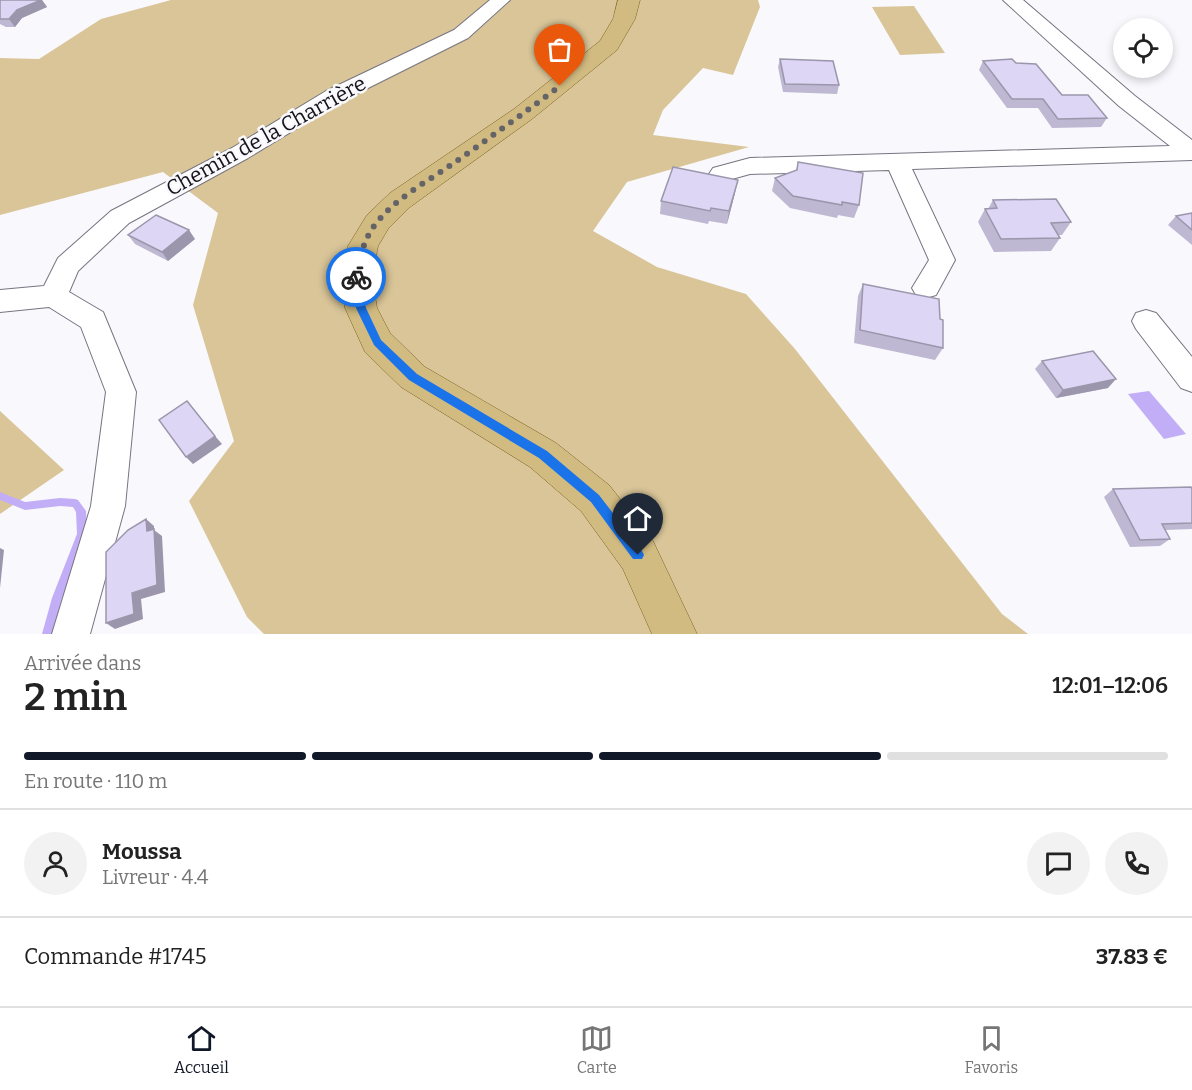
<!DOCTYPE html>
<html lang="fr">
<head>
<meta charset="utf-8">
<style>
	body { margin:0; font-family:Bitter,serif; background:#f2f2f2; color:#222; height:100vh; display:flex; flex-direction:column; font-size:22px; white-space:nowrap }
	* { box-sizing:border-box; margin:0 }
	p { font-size:20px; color:#767676 }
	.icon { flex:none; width:33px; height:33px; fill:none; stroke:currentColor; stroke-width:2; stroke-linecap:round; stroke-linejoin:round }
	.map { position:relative; height:634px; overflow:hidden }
	.panel { display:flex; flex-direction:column; background:#fff; flex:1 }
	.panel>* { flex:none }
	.tools { position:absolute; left:1113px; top:18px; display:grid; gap:12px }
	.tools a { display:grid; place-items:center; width:60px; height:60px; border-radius:50%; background:#fff; box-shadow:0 3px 9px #0003; font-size:30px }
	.pin { position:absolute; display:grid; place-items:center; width:51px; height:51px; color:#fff; margin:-62px -26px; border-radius:50% 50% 50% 0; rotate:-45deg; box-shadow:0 0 6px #0007 }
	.pin .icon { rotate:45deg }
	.courier { position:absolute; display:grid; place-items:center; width:60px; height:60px; margin:-30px; border:4px solid #1a73e8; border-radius:50%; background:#fff; color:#222; box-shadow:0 2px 8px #0007 }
	.summary em { font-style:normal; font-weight:600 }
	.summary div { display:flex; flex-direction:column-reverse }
	.summary { display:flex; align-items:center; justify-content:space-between; height:102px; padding:0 24px }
	h1 { font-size:39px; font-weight:600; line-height:45px }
	.bar { display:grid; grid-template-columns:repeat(4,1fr); gap:9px 6px; align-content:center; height:72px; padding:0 24px }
	.bar i { height:8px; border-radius:4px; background:#e0e0e0 }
	.bar .selected { background:#111827 }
	.bar p { grid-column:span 4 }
	.line { display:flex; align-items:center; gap:15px; padding:0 24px; border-top:2px solid #e0e0e0 }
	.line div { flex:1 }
	.round { display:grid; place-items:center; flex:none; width:63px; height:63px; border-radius:32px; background:#f2f2f2 }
	.dock { display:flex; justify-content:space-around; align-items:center; height:84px; border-top:2px solid #e0e0e0; background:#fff; font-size:16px; color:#767676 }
	.dock a { display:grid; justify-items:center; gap:3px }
	.dock .selected { color:#111827 }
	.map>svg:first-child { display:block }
	.green { fill:#d9c598 }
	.water { fill:#c2aef6 }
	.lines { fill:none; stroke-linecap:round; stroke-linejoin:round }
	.stream { fill:#c2aef6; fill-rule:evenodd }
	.minor-casing { stroke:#777480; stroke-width:2 }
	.major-casing { stroke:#7c6325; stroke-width:1 }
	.minor { fill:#fff; fill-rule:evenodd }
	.major { fill:#d2bb81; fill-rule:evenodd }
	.wall { fill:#beb8d2 }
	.shaded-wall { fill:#9b96ab }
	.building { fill:#ddd6f4; stroke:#9b96ab; stroke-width:1.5 }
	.route { fill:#1a73e8 }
	.done { stroke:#646368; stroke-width:6; stroke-dasharray:0 10.8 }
	.labels { text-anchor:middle; stroke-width:5; stroke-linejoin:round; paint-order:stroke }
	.street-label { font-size:21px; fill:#141317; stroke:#f9f8fd }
</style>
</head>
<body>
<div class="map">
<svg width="1192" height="634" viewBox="0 0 1192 634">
	<rect width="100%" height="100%" fill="#f9f8fd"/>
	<!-- green -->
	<path class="green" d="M171,0h587l2,7 -27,68 -30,-7 -40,42 -10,25 96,12 -122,35 -34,49 64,36 89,27 49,55 207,265 26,20h-764l-17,-17 -58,-116 45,-60 -41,-136 25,-92 -55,-41 -163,43v-157l39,1 62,-40z
		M914,6l31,47 -45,2 -28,-48z
		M0,411l64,59 -64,44z"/>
	<!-- water -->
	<path class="water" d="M1149,391l37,43 -22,5 -36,-45z"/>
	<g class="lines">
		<!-- stream -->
		<path class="stream" d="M0,492l25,10 35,-4 15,1 3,1 8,11 1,23 -25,64 -10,36h-10l10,-36 25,-64 -1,-22 -3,-5 -13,-1 -35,4 -25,-10z"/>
		<defs>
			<path id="minor" d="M490,0h20l-42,38 -126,63 -94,57 -119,65 -51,48 -9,21 34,20 33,80 -11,114 -35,128h-38l39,-128 15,-114 -25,-65 -32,-20 -49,5v-22l44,-4 14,-28 53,-47 121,-63 94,-57 128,-61z
				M1003,0h20l112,96 57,44v20l-280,9 43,91 -19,35 -10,3 -10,-3 -4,-7 17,-28 -40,-90 -139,4 -29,8 -8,-2 -4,-6 4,-6 37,-10 420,-12 -51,-40z
				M1146,310l10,3 36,44v35l-11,-4 -45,-59 -4,-8 4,-8z"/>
			<path id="major" d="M618,0h22l-5,19 -18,31 -85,69 -122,88 -22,22 -10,17 -6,31 5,31 13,25 35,34 131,76 53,42 44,56 44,93h-45l-29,-65 -42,-58 -51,-44 -129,-80 -36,-35 -20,-44 -5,-31 8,-31 19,-31 23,-22 124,-84 86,-68 13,-22z"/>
		</defs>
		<!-- minor casing -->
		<use href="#minor" class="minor-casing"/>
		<!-- major casing -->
		<use href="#major" class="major-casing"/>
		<!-- minor -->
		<use href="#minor" class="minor"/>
		<!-- major -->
		<use href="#major" class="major"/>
	</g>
	<!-- wall -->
	<path class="wall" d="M0,0h42l5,7 -25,11 -7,9h-9l-6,-3z
		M780,59l59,26 -2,9 -54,-2 -5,-25z
		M983,61l33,2 46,32 45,23 -6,9 -49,1 -14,-20h-31l-28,-38z
		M798,162l61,43 -5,13 -16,-3 -1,3 -47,-10 -18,-17 3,-13 21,-7z
		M735,193l-8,31 -18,-3 -1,3 -48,-10 1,-13z
		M993,200l78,22 -9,13h-4l2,3 -9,13 -57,1 -16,-30 7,-13h3z
		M1192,213v32l-24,-20 8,-9z
		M128,235l67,4 -27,22 -33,-17z
		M863,284l77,35 3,29 -8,12 -81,-17 4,-47z
		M1042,361l66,27 -52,10 -21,-29z
		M1113,489h79v40l-27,1 5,9 -10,7 -30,1 -26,-50z"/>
	<!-- shaded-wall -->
	<path class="shaded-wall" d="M41,0h1l5,7 -25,11 -7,9 -6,-8 8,-9z
		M738,180l-3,13 -8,31 2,-13z
		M189,230l6,9 -27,22 -6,-9z
		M1116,379l-8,9 -52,10 7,-8z
		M215,436l7,8 -29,20 -7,-7z
		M146,519l8,7v4l8,6 3,56 -24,7 2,20 -28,10 -9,-6 26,-30z
		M0,548l4,2 -4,38z"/>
	<!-- building -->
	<path class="building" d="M0,0h41l-24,10 -8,9h-9z
		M780,59l53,2 6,24 -54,-1z
		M1012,59l4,4 20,1 26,31h26l19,23 -49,1 -15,-20h-31l-29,-38z
		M798,162l65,11 -4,32 -17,-3v3l-49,-9 -18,-18 22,-8z
		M673,167l65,13 -9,31 -18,-3 -1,3 -49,-10z
		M1056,199l15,23 -20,1 9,15 -59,1 -16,-30 12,-1 -4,-8z
		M1192,213v17l-16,-14z
		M156,215l33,15 -27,22 -34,-17z
		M863,284l76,15 1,20 3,1v28l-83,-18z
		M1093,351l23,28 -53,11 -21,-29z
		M187,401l28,35 -29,21 -27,-37z
		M1191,487l1,2v34l-30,1 8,15 -30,1 -27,-51z
		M146,519l1,12 7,-2 3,56 -25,8 2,21 -28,9v-71l22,-22z"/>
	<!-- route -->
	<path class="route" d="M356,273l4,4 6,31 15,32 36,34 130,77 52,44 43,56 2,4 -2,4h-9l-42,-57 -52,-44 -130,-78 -35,-35 -18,-37 -5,-31z"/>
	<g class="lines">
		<!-- done -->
		<path class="done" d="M356,277c4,-20 8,-40 22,-56 19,-23 48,-39 73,-56 37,-26 73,-52 109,-79"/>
	</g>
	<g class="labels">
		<!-- street labels -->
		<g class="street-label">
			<text transform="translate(266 136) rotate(-29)" y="7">Chemin de la Charrière</text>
		</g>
	</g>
</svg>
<div class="tools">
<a><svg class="icon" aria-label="locate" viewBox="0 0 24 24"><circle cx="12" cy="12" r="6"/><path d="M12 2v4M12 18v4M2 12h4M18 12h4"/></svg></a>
</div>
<div class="pin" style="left:560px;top:86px;background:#ea580c"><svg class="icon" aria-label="bag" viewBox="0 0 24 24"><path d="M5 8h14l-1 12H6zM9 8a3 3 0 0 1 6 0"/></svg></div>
<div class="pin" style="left:638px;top:555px;background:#1f2937"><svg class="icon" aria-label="home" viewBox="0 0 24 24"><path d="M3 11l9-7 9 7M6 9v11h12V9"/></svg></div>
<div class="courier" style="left:356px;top:277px"><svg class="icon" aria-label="bike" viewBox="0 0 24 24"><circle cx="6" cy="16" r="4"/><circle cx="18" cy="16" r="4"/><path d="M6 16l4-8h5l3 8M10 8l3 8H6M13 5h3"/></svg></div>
</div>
<section class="panel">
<div class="summary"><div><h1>2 min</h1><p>Arrivée dans</p></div><em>12:01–12:06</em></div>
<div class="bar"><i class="selected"></i><i class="selected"></i><i class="selected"></i><i></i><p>En route · 110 m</p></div>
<div class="line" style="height:108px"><a class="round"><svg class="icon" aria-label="person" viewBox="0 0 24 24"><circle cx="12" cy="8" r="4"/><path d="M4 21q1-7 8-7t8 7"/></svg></a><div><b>Moussa</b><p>Livreur · 4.4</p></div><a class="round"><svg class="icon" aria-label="chat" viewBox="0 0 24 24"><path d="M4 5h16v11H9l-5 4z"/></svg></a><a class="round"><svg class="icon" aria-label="phone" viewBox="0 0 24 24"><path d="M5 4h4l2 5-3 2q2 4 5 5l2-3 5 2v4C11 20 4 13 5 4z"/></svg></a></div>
<div class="line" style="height:78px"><div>Commande #1745</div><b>37.83 €</b></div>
</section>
<nav class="dock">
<a class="selected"><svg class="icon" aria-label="home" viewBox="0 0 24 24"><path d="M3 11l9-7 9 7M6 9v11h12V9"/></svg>Accueil</a>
<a><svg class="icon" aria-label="map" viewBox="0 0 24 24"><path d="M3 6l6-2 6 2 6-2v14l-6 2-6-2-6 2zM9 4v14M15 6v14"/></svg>Carte</a>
<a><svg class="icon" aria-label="saved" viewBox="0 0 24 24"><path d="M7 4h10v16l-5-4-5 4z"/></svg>Favoris</a>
</nav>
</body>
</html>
